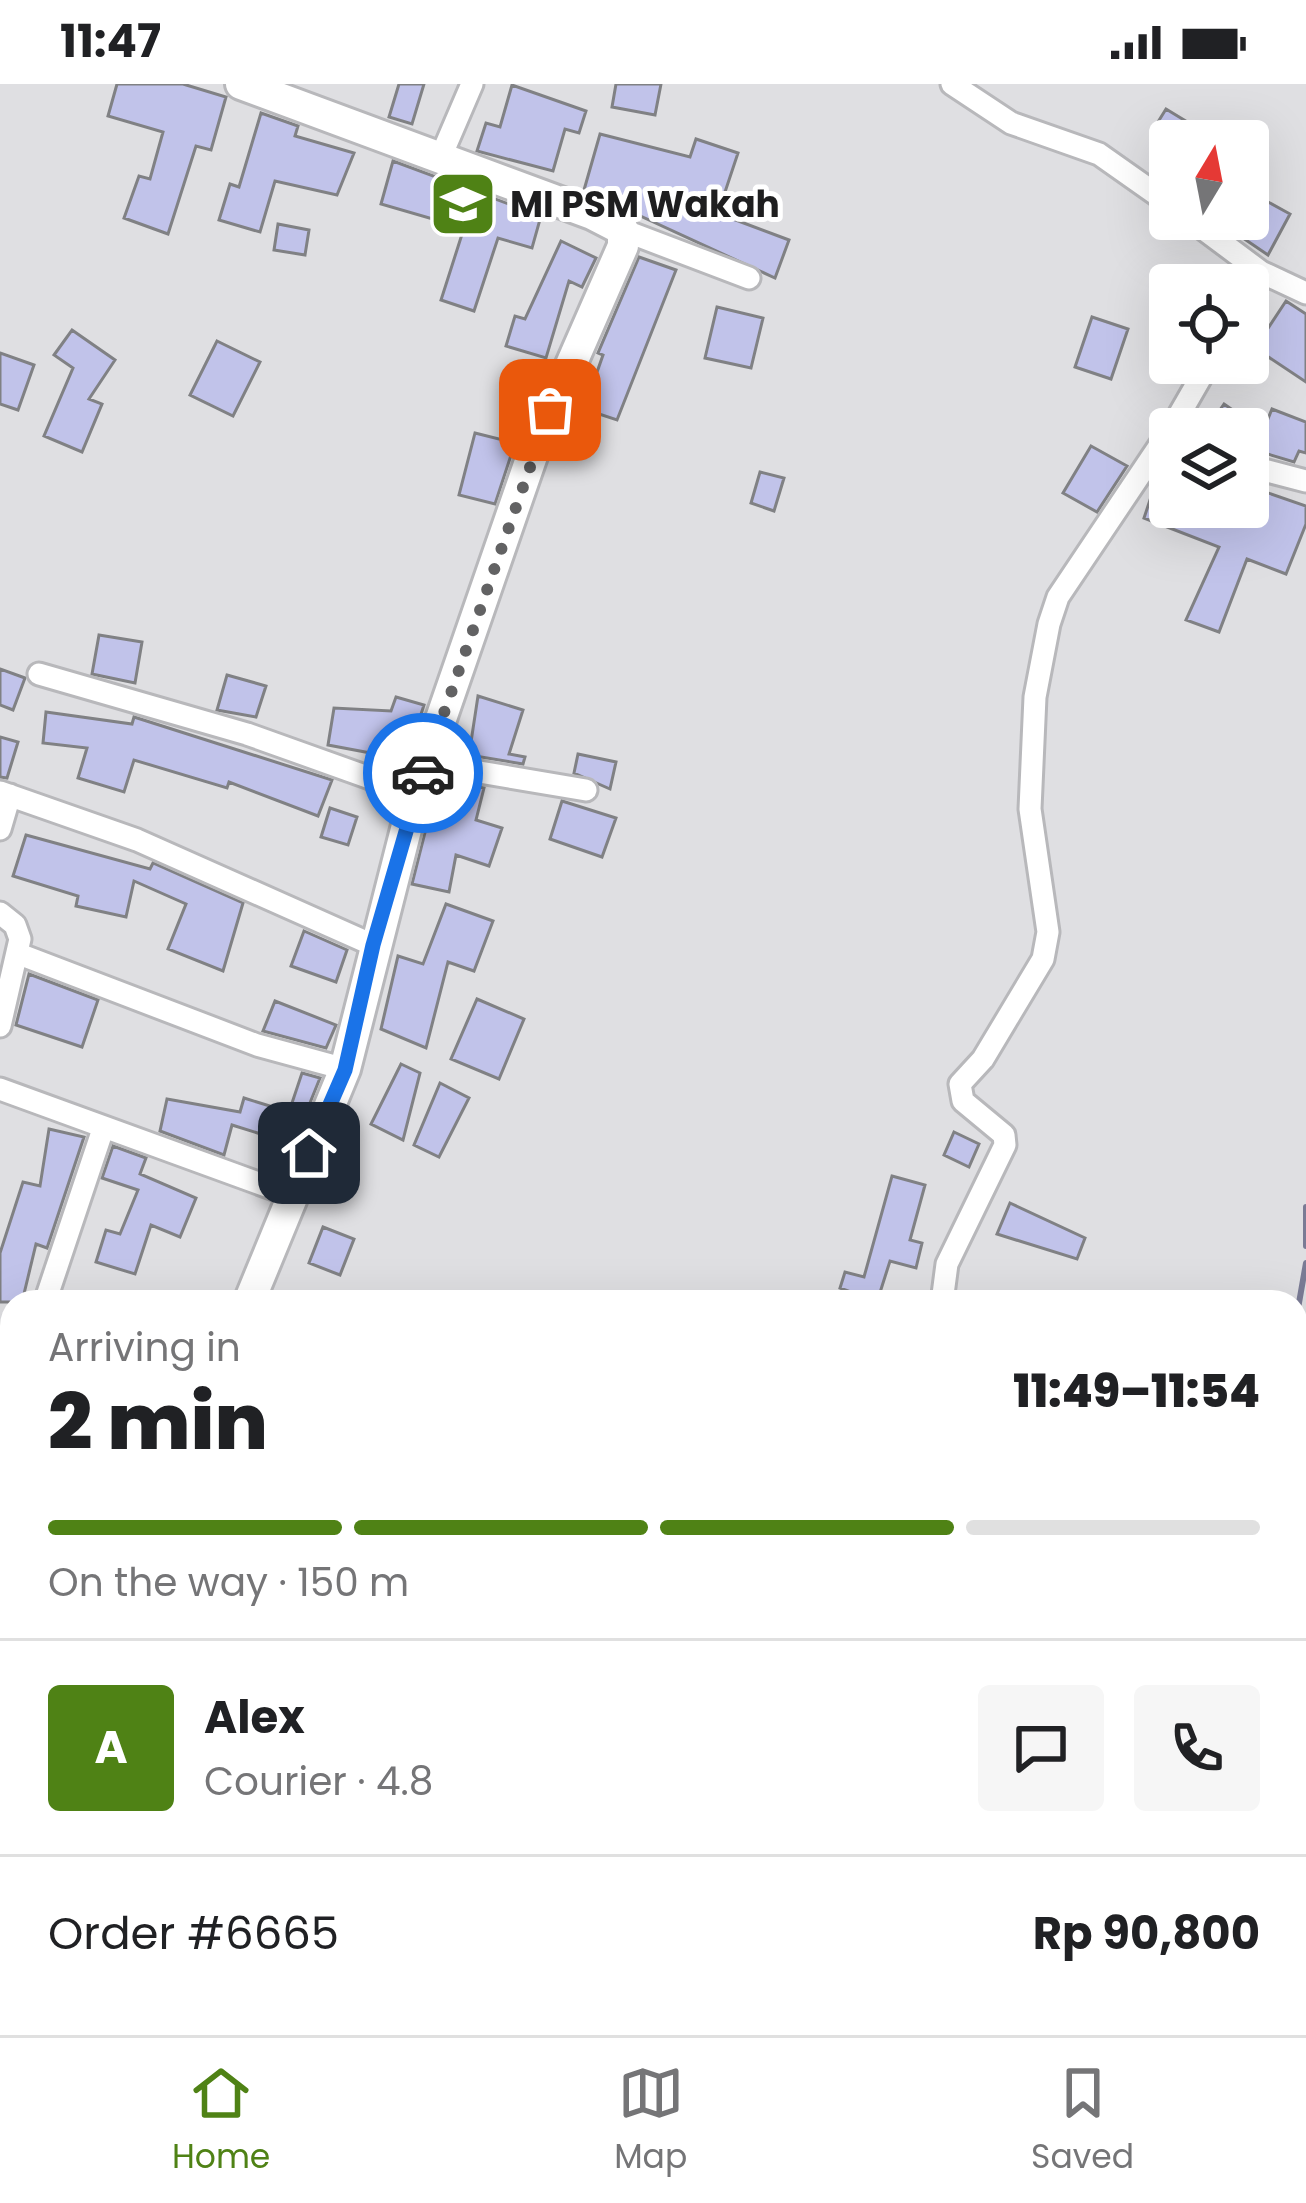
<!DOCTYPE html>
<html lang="en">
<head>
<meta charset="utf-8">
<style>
	body { margin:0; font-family:Poppins,sans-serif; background:#f6f6f6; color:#202124; height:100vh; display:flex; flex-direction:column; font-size:45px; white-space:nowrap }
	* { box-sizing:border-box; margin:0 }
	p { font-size:39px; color:#757577 }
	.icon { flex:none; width:66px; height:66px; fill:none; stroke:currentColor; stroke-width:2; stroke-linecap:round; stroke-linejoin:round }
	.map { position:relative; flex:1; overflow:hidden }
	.sheet { position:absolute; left:0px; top:1206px; width:1308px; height:747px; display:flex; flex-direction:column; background:#fff; border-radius:36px 36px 0 0; box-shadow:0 12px 48px #0002 }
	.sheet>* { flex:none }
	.needle { width:78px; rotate:10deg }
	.controls { position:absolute; left:1149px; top:36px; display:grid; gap:24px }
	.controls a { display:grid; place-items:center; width:120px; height:120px; border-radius:12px; background:#fff; box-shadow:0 12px 48px #0002; font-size:60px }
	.pin { position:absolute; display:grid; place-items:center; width:102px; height:102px; color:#fff; margin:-51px; border-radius:24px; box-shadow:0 6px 18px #0006 }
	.courier { position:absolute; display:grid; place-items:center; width:120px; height:120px; margin:-60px; border:9px solid #1a73e8; border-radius:50%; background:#fff; color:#222; box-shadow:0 3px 15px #0007 }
	.overview em { font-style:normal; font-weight:800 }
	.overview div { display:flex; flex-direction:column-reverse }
	.overview { display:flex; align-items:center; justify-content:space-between; height:204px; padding:0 48px }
	h1 { font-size:78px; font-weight:800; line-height:90px }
	.bar { display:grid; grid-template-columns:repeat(4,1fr); gap:18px 12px; align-content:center; height:144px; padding:0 48px }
	.bar i { height:15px; border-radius:9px; background:#e0e0e0 }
	.bar .current { background:#4f8215 }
	.bar p { grid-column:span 4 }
	.line { display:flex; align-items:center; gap:30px; padding:0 48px; border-top:3px solid #e0e0e0 }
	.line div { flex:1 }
	.round { display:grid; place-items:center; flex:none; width:126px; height:126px; border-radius:12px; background:#f6f6f6 }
	.status { display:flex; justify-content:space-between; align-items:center; height:84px; padding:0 60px; background:#fff; direction:ltr }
	.status svg { height:33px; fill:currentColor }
	.dock { display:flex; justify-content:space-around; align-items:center; height:168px; border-top:3px solid #e0e0e0; background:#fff; font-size:33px; color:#757577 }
	.dock a { display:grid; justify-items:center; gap:6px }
	.dock .current { color:#4f8215 }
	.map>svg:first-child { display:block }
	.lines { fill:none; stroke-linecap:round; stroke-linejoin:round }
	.stream { stroke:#7a7b95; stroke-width:6 }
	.building { fill:#c1c3ea; stroke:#808184; stroke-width:3 }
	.street-casing { stroke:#b8b8bb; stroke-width:27 }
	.secondary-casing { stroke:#b8b8bb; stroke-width:36 }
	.street { stroke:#fff; stroke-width:21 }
	.secondary { stroke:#fff; stroke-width:30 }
	.done { stroke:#626263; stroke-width:12; stroke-dasharray:0 21.6 }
	.route { stroke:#1a73e8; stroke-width:15 }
	.labels { text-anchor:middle; stroke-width:10; stroke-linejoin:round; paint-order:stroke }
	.poi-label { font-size:36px; font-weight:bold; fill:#1e1e1f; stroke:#fff; text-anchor:start }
</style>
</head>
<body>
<div class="status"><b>11:47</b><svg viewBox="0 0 49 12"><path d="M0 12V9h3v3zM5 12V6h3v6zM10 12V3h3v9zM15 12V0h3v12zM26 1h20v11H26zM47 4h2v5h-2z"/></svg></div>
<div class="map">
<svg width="1306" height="1951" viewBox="0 0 1306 1951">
	<rect width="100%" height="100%" fill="#dfdfe2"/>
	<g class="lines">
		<!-- stream -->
		<path class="stream" d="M1306,1123v39
			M1296,1236l10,-57
			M723,1941l7,10"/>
	</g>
	<!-- building -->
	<path class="building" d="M117,0h66l43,13 -15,53 -15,-4 -28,88 -44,-16 15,-42 11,3 13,-47 -55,-16z
		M399,0h25l-12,40 -23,-7z
		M616,0h45l-6,31 -43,-8z
		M512,1l74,26 -7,22 -14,-4 -12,42 -76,-20 9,-28 14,4z
		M1166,25l23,14 -11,18 -25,-11z
		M261,29l37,13 -3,10 59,17 -17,42 -62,-14 -15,51 -41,-12 11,-36 9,3z
		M600,50l90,23 6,-18 42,14 -14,42 15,5 -6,19 56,21 -14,38 -191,-88z
		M393,77l148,55 -9,32 -34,-10 -24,73 -33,-11 23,-72 -83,-24z
		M1248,107l42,23 -22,41 -53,-36h33z
		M278,140l31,6 -4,25 -31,-5z
		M561,157l35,17 -14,29 -13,-6 -23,77 -40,-12 9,-30 10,3z
		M639,173l37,13 -59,150 -33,-11 19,-54 -5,-2z
		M1178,182l47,18v1h-55z
		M1286,217l20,13v68l-51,-34z
		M717,223l46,11 -12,50 -46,-10z
		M1092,233l36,12 -17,50 -36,-12z
		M72,246l43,30 -26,39 13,5 -20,48 -38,-16 29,-68 -19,-13z
		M217,257l43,21 -27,54 -43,-21z
		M0,269l34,12 -16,45 -18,-6z
		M1224,320l39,27 9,-22 34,13v31l-7,-2 -5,11 -46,-14v-19h-41z
		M475,349l40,10 -20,61 -36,-9z
		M1091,362l36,20 -30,46 -34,-19z
		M760,388l24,6 -10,33 -23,-8z
		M1155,401l15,5v17h78v-21l58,20v18l-20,50 -39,-15 -28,73 -33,-12 33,-73 -75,-29z
		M99,551l43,7 -7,41 -43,-9z
		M0,585l25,9 -12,32 -13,-5z
		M227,591l39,11 -10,31 -39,-7z
		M478,612l45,14 -14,44 16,3 -2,7 -54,-9z
		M396,613l28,8 -22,68 -24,-8 3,-10 -53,-10 6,-37 57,3z
		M46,628l86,12 2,-7 198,63 -14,36 -89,-34 -2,6 -93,-28 -10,32 -46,-14 9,-30 -44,-5z
		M0,653l18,5 -11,36 -7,-1z
		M578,670l38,8 -6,27 -36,-16z
		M462,700l22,4 -8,32 26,8 -13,38 -33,-11 -7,37 -37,-8 21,-83 15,4 5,-20z
		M562,717l54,17 -14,39 -52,-18z
		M330,724l27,9 -9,28 -27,-8z
		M26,751l124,34 3,-6 90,40 -20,68 -55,-22 18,-45 -52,-23 -8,36 -50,-11 2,-10 -65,-20z
		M446,820l47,17 -19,50 -26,-9 -22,86 -45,-19 17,-73 25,8z
		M304,847l43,19 -11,32 -45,-16z
		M29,890l69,26 -16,47 -66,-22z
		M477,915l47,20 -25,60 -48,-20z
		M275,917l61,24 -10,23 -63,-17z
		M401,980l19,9 -17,67 -32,-16z
		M302,989l18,5 -23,57 -30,-10 -3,10 -32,-10 -8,30 -64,-24 7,-32 73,13 4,-14 45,14z
		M440,999l29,15 -30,59 -25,-12z
		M49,1045l35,8 -37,111 -11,-4 -14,58h-22v-49l23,-71 17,4z
		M954,1048l25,12 -10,23 -25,-12z
		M113,1062l33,12 -6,16 56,24 -16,39 -29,-12 -16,49 -39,-12 10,-32 14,4 18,-44 -36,-12z
		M892,1092l33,9 -15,55 12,3 -6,25 -26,-7 -13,41h-32l3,-11 -8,-3 5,-16 19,5z
		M1010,1119l75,35 -8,21 -80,-25z
		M323,1143l31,12 -14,36 -31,-12z"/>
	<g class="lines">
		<defs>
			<path id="street" d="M952,0l59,39 88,31 71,50
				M439,77l33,-77
				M1190,135l71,53 45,21
				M623,146l126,48
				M1248,211l13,-23
				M1171,345l38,-66
				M1248,382l58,15
				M39,590l208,60 168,60
				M426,679l160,27
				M0,708l137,48 236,105
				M0,745l10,-34
				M0,829l15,12 5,14 -20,87
				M19,870l238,91 88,24
				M0,1005l291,106
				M45,1218l58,-173
				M942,1218l5,-38 58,-119 -1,-10 -41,-34 -3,-17 23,-25 60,-100 5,-27 -18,-123 5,-112 14,-73 9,-27 112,-167
				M12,1402l-8,46 8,22
				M1296,1742l10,-22
				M1243,1951l2,-10"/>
			<path id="secondary" d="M241,0l351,130 31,16v16l-88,201 -120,347 -70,275 -96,233
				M0,1759l12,-30"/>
		</defs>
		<!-- street casing -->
		<use href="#street" class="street-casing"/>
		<!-- secondary casing -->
		<use href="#secondary" class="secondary-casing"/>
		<!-- street -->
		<use href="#street" class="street"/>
		<!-- secondary -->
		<use href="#secondary" class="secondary"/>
	</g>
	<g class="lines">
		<!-- done -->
		<path class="done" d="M423,689l127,-363"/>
		<!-- route -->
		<path class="route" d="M309,1069l36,-83 28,-125 50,-172"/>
	</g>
	<!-- icons -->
	<defs>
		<symbol id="school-square" viewBox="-11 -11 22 22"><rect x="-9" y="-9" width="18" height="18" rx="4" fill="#4f8215" stroke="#fff"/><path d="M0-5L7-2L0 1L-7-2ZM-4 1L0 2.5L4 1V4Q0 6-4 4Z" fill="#fff"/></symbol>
	</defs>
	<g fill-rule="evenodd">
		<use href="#school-square" x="425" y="82" width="76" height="76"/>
	</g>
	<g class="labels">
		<!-- poi labels -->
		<g class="poi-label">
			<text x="510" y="133">MI PSM Wakah</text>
		</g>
	</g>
</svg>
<div class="controls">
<a><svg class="needle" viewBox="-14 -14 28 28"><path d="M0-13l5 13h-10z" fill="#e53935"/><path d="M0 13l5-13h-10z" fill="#757577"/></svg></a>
<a><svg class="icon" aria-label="locate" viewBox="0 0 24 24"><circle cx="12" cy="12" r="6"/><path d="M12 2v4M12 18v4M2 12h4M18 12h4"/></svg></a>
<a><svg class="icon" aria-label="layers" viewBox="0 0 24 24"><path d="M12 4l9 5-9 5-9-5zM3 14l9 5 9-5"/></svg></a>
</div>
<div class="pin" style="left:550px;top:326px;background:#ea580c"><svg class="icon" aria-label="bag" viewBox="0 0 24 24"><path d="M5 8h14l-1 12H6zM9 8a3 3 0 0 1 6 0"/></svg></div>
<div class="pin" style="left:309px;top:1069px;background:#1f2937"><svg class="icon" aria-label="home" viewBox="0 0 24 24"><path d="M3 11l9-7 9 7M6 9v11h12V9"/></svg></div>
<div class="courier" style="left:423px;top:689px"><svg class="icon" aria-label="car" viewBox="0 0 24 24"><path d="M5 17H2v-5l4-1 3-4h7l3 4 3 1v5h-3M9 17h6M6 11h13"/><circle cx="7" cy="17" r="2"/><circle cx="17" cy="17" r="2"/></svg></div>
<section class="sheet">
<div class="overview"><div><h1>2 min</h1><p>Arriving in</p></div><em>11:49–11:54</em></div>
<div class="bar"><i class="current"></i><i class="current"></i><i class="current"></i><i></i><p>On the way · 150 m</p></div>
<div class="line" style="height:216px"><b class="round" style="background:#4f8215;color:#fff">A</b><div><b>Alex</b><p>Courier · 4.8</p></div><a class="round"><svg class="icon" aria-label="chat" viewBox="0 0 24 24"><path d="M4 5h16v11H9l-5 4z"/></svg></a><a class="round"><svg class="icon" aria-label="phone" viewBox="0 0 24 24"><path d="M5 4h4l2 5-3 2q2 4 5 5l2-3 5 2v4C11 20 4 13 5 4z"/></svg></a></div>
<div class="line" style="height:156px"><div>Order #6665</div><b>Rp 90,800</b></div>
</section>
</div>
<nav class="dock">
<a class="current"><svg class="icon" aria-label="home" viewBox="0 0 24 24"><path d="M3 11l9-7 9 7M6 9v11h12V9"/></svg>Home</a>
<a><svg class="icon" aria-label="map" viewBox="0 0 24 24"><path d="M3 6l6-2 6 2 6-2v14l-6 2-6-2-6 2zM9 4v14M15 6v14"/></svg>Map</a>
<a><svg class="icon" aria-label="saved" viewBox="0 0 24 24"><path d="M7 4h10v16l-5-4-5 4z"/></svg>Saved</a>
</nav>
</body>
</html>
